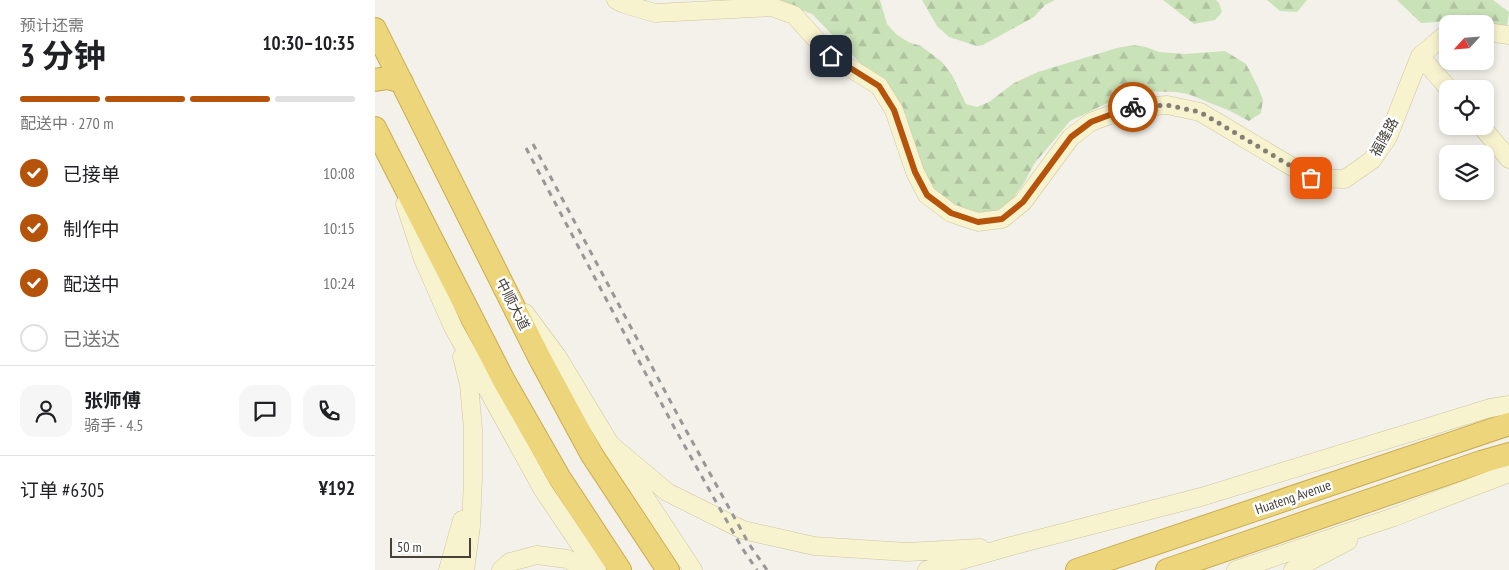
<!DOCTYPE html>
<html lang="zh">
<head>
<meta charset="utf-8">
<style>
	body { margin:0; font-family:"PT Sans Narrow","Noto Sans SC",sans-serif; background:#f6f6f6; color:#202124; height:100vh; display:flex; flex-direction:column; font-size:19px; white-space:nowrap }
	* { box-sizing:border-box; margin:0 }
	p { font-size:16px; color:#757577 }
	.icon { flex:none; width:28px; height:28px; fill:none; stroke:currentColor; stroke-width:2; stroke-linecap:round; stroke-linejoin:round }
	.map { position:relative; flex:1; overflow:hidden }
	.sheet { display:flex; flex-direction:column; background:#fff; width:375px }
	.sheet>* { flex:none }
	.needle { width:32px; rotate:244deg }
	.buttons { position:absolute; left:1064px; top:15px; display:grid; gap:10px }
	.buttons a { display:grid; place-items:center; width:55px; height:55px; border-radius:10px; background:#fff; box-shadow:0 2px 8px #0003; font-size:25px }
	.scale { position:absolute; left:15px; bottom:12px; width:81px; box-sizing:border-box; padding-left:5px; border:2px solid #464239; border-top:0; font-size:14px; line-height:18px; white-space:nowrap; color:#464239; -webkit-text-stroke:4px #fff; paint-order:stroke }
	.pin { position:absolute; display:grid; place-items:center; width:42px; height:42px; color:#fff; margin:-21px; border-radius:10px; box-shadow:0 2px 8px #0006 }
	.courier { position:absolute; display:grid; place-items:center; width:50px; height:50px; margin:-25px; border:4px solid #b45309; border-radius:50%; background:#fff; color:#222; box-shadow:0 1px 6px #0007 }
	.head em { font-style:normal; font-weight:700 }
	.head div { display:flex; flex-direction:column-reverse }
	.head { display:flex; align-items:center; justify-content:space-between; height:85px; padding:0 20px }
	h1 { font-size:32px; font-weight:700; line-height:38px }
	.bar { display:grid; grid-template-columns:repeat(4,1fr); gap:8px 5px; align-content:center; height:60px; padding:0 20px }
	.bar i { height:6px; border-radius:4px; background:#e0e0e0 }
	.bar .on { background:#b45309 }
	.bar p { grid-column:span 4 }
	.line { display:flex; align-items:center; gap:12px; padding:0 20px; border-top:1px solid #e0e0e0 }
	.line div { flex:1 }
	.round { display:grid; place-items:center; flex:none; width:52px; height:52px; border-radius:15px; background:#f6f6f6 }
	ol { padding:0 20px; list-style:none }
	li { display:flex; align-items:center; gap:15px; height:55px }
	li p { margin-inline-start:auto }
	li .icon { padding:5px; border-radius:50%; background:#b45309; color:#fff; stroke-width:4 }
	li:last-child { color:#757577 }
	li i { width:28px; height:28px; border:2px solid #e0e0e0; border-radius:50% }
	main { display:flex; flex:1; min-height:0 }
	.map>svg:first-child { display:block }
	.forest { fill:url(#forest-firs) }
	.lines { fill:none; stroke-linecap:round; stroke-linejoin:round }
	.secondary-casing { stroke:#cdc69f; stroke-width:19 }
	.highway-casing { stroke:#caac4c; stroke-width:24 }
	.secondary { stroke:#f8f3cf; stroke-width:18 }
	.highway { stroke:#ecd57b; stroke-width:22 }
	.rail { stroke:#979797; stroke-width:3; stroke-dasharray:6 6; stroke-linecap:butt }
	.done { stroke:#837f77; stroke-width:5; stroke-dasharray:0 9 }
	.route { stroke:#b45309; stroke-width:6 }
	.labels { text-anchor:middle; stroke-width:5; stroke-linejoin:round; paint-order:stroke }
	.street-label { font-size:14px; fill:#464239; stroke:#fff }
</style>
</head>
<body>
<main>
<section class="sheet">
<div class="head"><div><h1>3 分钟</h1><p>预计还需</p></div><em>10:30–10:35</em></div>
<div class="bar"><i class="on"></i><i class="on"></i><i class="on"></i><i></i><p>配送中 · 270 m</p></div>
<ol>
<li><svg class="icon" aria-label="check" viewBox="0 0 24 24"><path d="M5 12l5 5 9-10"/></svg>已接单<p>10:08</p></li>
<li><svg class="icon" aria-label="check" viewBox="0 0 24 24"><path d="M5 12l5 5 9-10"/></svg>制作中<p>10:15</p></li>
<li><svg class="icon" aria-label="check" viewBox="0 0 24 24"><path d="M5 12l5 5 9-10"/></svg>配送中<p>10:24</p></li>
<li><i></i>已送达</li>
</ol>
<div class="line" style="height:90px"><a class="round"><svg class="icon" aria-label="person" viewBox="0 0 24 24"><circle cx="12" cy="8" r="4"/><path d="M4 21q1-7 8-7t8 7"/></svg></a><div><b>张师傅</b><p>骑手 · 4.5</p></div><a class="round"><svg class="icon" aria-label="chat" viewBox="0 0 24 24"><path d="M4 5h16v11H9l-5 4z"/></svg></a><a class="round"><svg class="icon" aria-label="phone" viewBox="0 0 24 24"><path d="M5 4h4l2 5-3 2q2 4 5 5l2-3 5 2v4C11 20 4 13 5 4z"/></svg></a></div>
<div class="line" style="height:65px"><div>订单 #6305</div><b>¥192</b></div>
</section>
<div class="map">
<svg width="1134" height="570" viewBox="0 0 1134 570">
	<defs>
		<pattern id="forest-firs" width="22" height="20" patternUnits="userSpaceOnUse" patternTransform="scale(1.25)"><rect width="22" height="20" fill="#cae2b8"/><path d="M5 1l3.5 6h-7zM16 11l3.5 6h-7z" fill="#afc39f"/></pattern>
	</defs>
	<rect width="100%" height="100%" fill="#f3f1ea"/>
	<!-- forest -->
	<path class="forest" d="M400,0h105l7,24 9,10 12,8 13,4 21,16 10,13 14,29 11,3 12,-5 25,-19 24,-11 79,-24 16,-3 13,2 13,5 26,2 40,-3 21,13 12,23 5,13 -2,13 -12,8 -19,-10 -42,-17 -12,-2 -40,-1 -20,8 -46,22 -36,43 -10,19 -12,17 -10,8 -14,6 -17,-2 -30,-13 -14,-16 -16,-45 -5,-23 -11,-21 -9,-11 -12,-10 -12,-8 -50,-51z
		M547,0h133l-10,5 -11,12 -51,28 -6,1 -28,-9 -12,-11z
		M788,0h53l3,3 3,9 -7,8 -21,4z
		M892,0h40l-10,12 -17,-1z
		M1022,0h96l16,12 -2,14h-13l-11,-4 -14,-2 -48,3z"/>
	<g class="lines">
		<defs>
			<path id="secondary" d="M241,0l8,4 31,9 117,-6 22,8 37,41 48,30 15,24 21,62 12,23 24,18 27,9 24,-3 21,-17 48,-65 20,-15 37,-14 39,-3 33,7 111,66 34,1 27,-19 16,-23 32,-81 24,-20 3,-1
				M1110,32l24,3
				M1045,56l29,33
				M1106,126l28,33
				M30,204l18,55 30,68 90,163 54,80
				M150,313l32,43 53,88 83,126
				M87,357l7,27 4,45v49l-2,48 -6,44
				M235,444l57,48 76,38 71,16 93,6 73,-4
				M73,570l14,-50
				M126,570l9,-8 27,-7 30,4 21,11
				M552,570l84,-24 190,-49 289,-89 19,-3
				M861,570l158,-53 115,-44
				M918,570l55,-29"/>
			<path id="highway" d="M0,29l164,328 53,98 76,115
				M0,80l13,-2 14,4
				M0,128l128,251 56,98 61,93
				M702,570l432,-146
				M792,570l314,-108 28,-8"/>
		</defs>
		<!-- secondary casing -->
		<use href="#secondary" class="secondary-casing"/>
		<!-- highway casing -->
		<use href="#highway" class="highway-casing"/>
		<!-- secondary -->
		<use href="#secondary" class="secondary"/>
		<!-- highway -->
		<use href="#highway" class="highway"/>
		<!-- rail -->
		<path class="rail" d="M158,144l149,279 67,121 18,26
			M151,148l148,279 68,121 15,22"/>
	</g>
	<g class="lines">
		<!-- done -->
		<path class="done" d="M758,107l34,-2 33,7 111,66"/>
		<!-- route -->
		<path class="route" d="M456,56l48,30 15,24 21,62 12,23 24,18 27,9 24,-3 21,-17 48,-65 20,-15 37,-14 5,-1"/>
	</g>
	<g class="labels">
		<!-- street labels -->
		<g class="street-label">
			<text transform="translate(1009 137) rotate(-61)" y="5">福隆路</text>
			<text transform="translate(138 304) rotate(63)" y="5">中顺大道</text>
			<text transform="translate(918 497) rotate(-19)" y="5">Huateng Avenue</text>
		</g>
	</g>
</svg>
<div class="buttons">
<a><svg class="needle" viewBox="-14 -14 28 28"><path d="M0-13l5 13h-10z" fill="#e53935"/><path d="M0 13l5-13h-10z" fill="#757577"/></svg></a>
<a><svg class="icon" aria-label="locate" viewBox="0 0 24 24"><circle cx="12" cy="12" r="6"/><path d="M12 2v4M12 18v4M2 12h4M18 12h4"/></svg></a>
<a><svg class="icon" aria-label="layers" viewBox="0 0 24 24"><path d="M12 4l9 5-9 5-9-5zM3 14l9 5 9-5"/></svg></a>
</div>
<div class="scale">50 m</div>
<div class="pin" style="left:936px;top:178px;background:#ea580c"><svg class="icon" aria-label="bag" viewBox="0 0 24 24"><path d="M5 8h14l-1 12H6zM9 8a3 3 0 0 1 6 0"/></svg></div>
<div class="pin" style="left:456px;top:56px;background:#1f2937"><svg class="icon" aria-label="home" viewBox="0 0 24 24"><path d="M3 11l9-7 9 7M6 9v11h12V9"/></svg></div>
<div class="courier" style="left:758px;top:107px"><svg class="icon" aria-label="bike" viewBox="0 0 24 24"><circle cx="6" cy="16" r="4"/><circle cx="18" cy="16" r="4"/><path d="M6 16l4-8h5l3 8M10 8l3 8H6M13 5h3"/></svg></div>
</div>
</main>
</body>
</html>
